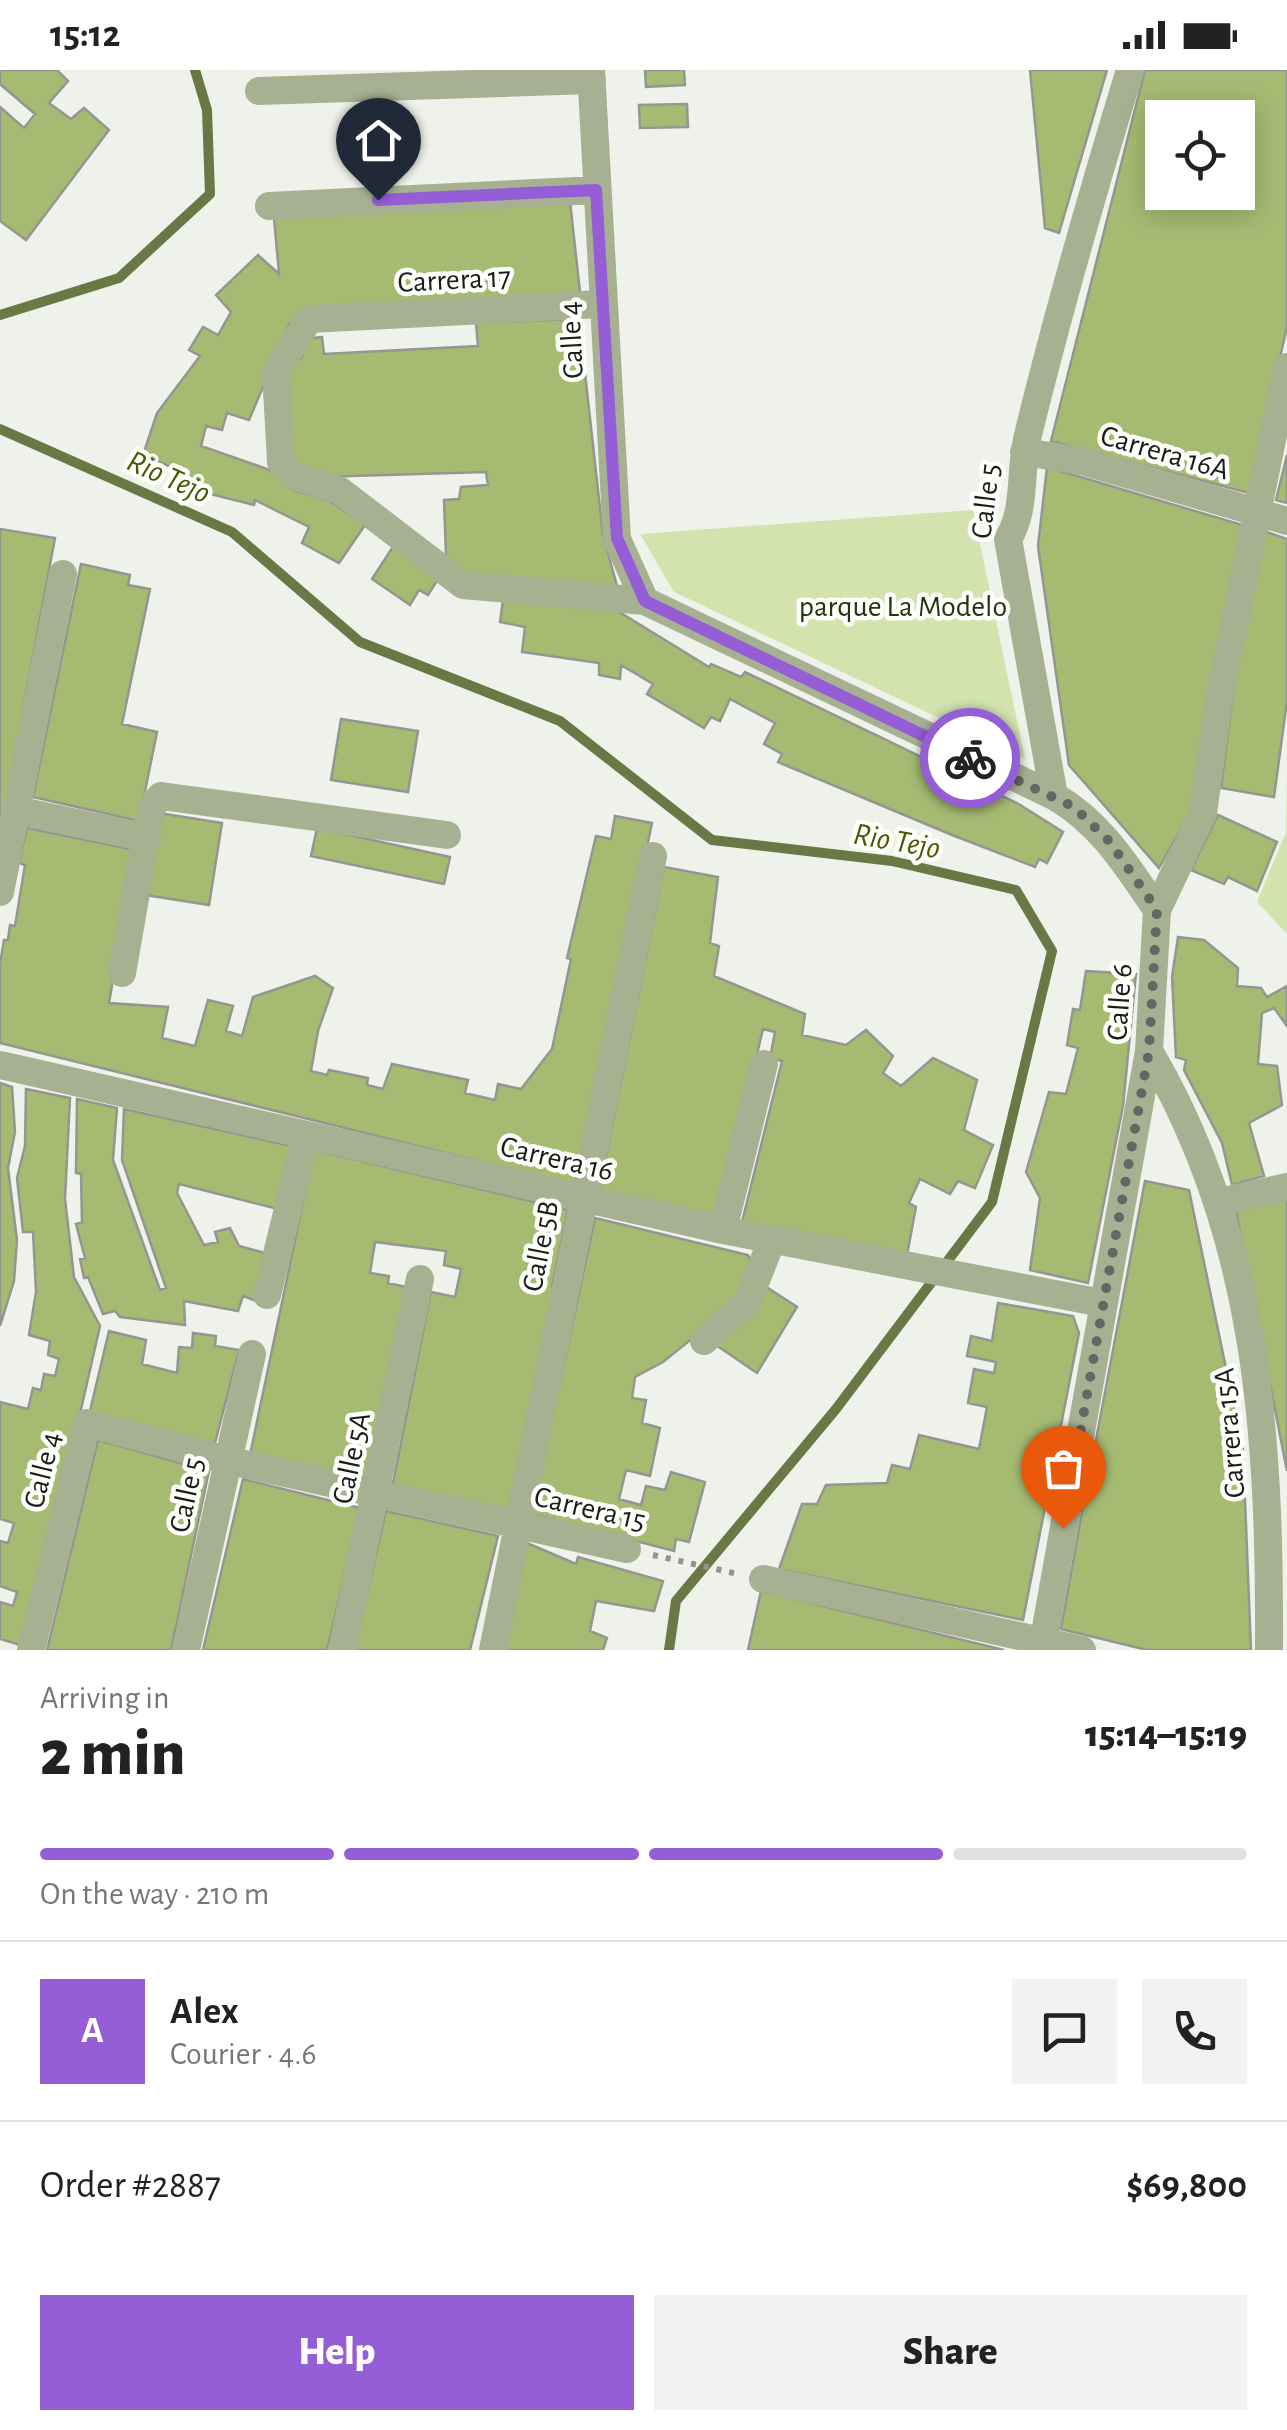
<!DOCTYPE html>
<html lang="en">
<head>
<meta charset="utf-8">
<style>
	body { margin:0; font-family:"Alegreya Sans",sans-serif; background:#f2f2f2; color:#222; height:100vh; display:flex; flex-direction:column; font-size:38px; white-space:nowrap }
	* { box-sizing:border-box; margin:0 }
	p { font-size:32px; color:#767676 }
	.icon { flex:none; width:55px; height:55px; fill:none; stroke:currentColor; stroke-width:2; stroke-linecap:round; stroke-linejoin:round }
	.map { position:relative; height:1580px; overflow:hidden }
	.panel { display:flex; flex-direction:column; background:#fff; flex:1 }
	.panel>* { flex:none }
	.fabs { position:absolute; left:1145px; top:30px; display:grid; gap:20px }
	.fabs a { display:grid; place-items:center; width:110px; height:110px; border-radius:0px; background:#fff; box-shadow:0 5px 25px #0003; font-size:50px }
	.pin { position:absolute; display:grid; place-items:center; width:85px; height:85px; color:#fff; margin:-102px -42px; border-radius:50% 50% 50% 0; rotate:-45deg; box-shadow:0 0 10px #0007 }
	.pin .icon { rotate:45deg }
	.courier { position:absolute; display:grid; place-items:center; width:100px; height:100px; margin:-50px; border:8px solid #955dd6; border-radius:50%; background:#fff; color:#222; box-shadow:0 2px 12px #0007 }
	.summary em { font-style:normal; font-weight:800 }
	.summary div { display:flex; flex-direction:column-reverse }
	.summary { display:flex; align-items:center; justify-content:space-between; height:170px; padding:0 40px }
	h1 { font-size:65px; font-weight:800; line-height:75px }
	.bar { display:grid; grid-template-columns:repeat(4,1fr); gap:15px 10px; align-content:center; height:120px; padding:0 40px }
	.bar i { height:12px; border-radius:8px; background:#e0e0e0 }
	.bar .selected { background:#955dd6 }
	.bar p { grid-column:span 4 }
	.line { display:flex; align-items:center; gap:25px; padding:0 40px; border-top:2px solid #e0e0e0 }
	.line div { flex:1 }
	.round { display:grid; place-items:center; flex:none; width:105px; height:105px; border-radius:0px; background:#f2f2f2 }
	.button { display:flex; gap:20px; margin-top:auto; padding:20px 40px }
	.button a { flex:1; height:115px; border-radius:0px; background:#955dd6; color:#fff; font-size:40px; font-weight:800; line-height:115px; text-align:center }
	.button a+a { background:#f2f2f2; color:#222 }
	.status { display:flex; justify-content:space-between; align-items:center; height:70px; padding:0 50px; background:#fff; direction:ltr }
	.status svg { height:28px; fill:currentColor }
	.map>svg:first-child { display:block }
	.green { fill:#d2e3ae }
	.lines { fill:none; stroke-linecap:round; stroke-linejoin:round }
	.stream { stroke:#697945; stroke-width:10 }
	.building { fill:#a5bb72; stroke:#949790; stroke-width:2.5; fill-rule:evenodd }
	.path { stroke:#92948e; stroke-width:6; stroke-dasharray:5 8; stroke-linecap:butt }
	.minor { stroke:#a7b192; stroke-width:28 }
	.done { stroke:#656762; stroke-width:10; stroke-dasharray:0 18 }
	.route { stroke:#955dd6; stroke-width:12 }
	.labels { text-anchor:middle; stroke-width:9; stroke-linejoin:round; paint-order:stroke }
	.street-label { font-size:30px; fill:#1b1c19; stroke:#fdfffa }
	.park-label { font-size:30px; fill:#283111; stroke:#fdfffa }
	.water-label { font-size:32px; font-style:italic; fill:#475902; stroke:#fdfffa }
</style>
</head>
<body>
<div class="status"><b>15:12</b><svg viewBox="0 0 49 12"><path d="M0 12V9h3v3zM5 12V6h3v6zM10 12V3h3v9zM15 12V0h3v12zM26 1h20v11H26zM47 4h2v5h-2z"/></svg></div>
<div class="map">
<svg width="1287" height="1580" viewBox="0 0 1287 1580">
	<rect width="100%" height="100%" fill="#eff2ea"/>
	<!-- green -->
	<path class="green" d="M973,440l52,249 -351,-167 -34,-58z
		M1287,696v168l-30,-32 29,-70z"/>
	<g class="lines">
		<!-- stream -->
		<path class="stream" d="M0,245l119,-37 91,-84 -3,-84 -12,-40
			M0,359l232,103 128,110 200,79 152,119 180,21 124,29 36,61 -60,251 -156,207 -160,192 -7,49"/>
	</g>
	<!-- building -->
	<path class="building" d="M0,0h57l11,11 -19,22 22,16 13,-11 25,22 -83,110 -26,-19v-114l24,21 11,-14 -35,-30z
		M645,0h39l1,15 -39,2z
		M1030,0h77l-48,163 -14,-5z
		M1145,0h142v257l-38,166 -198,-52zM1162,48h76v74h-76z
		M687,34l1,23 -48,1 -1,-23z
		M570,131l10,91 -290,31 -41,97 -22,-7 -5,17 -16,-4 -5,20 69,24 24,20 34,10 37,25 -26,38 -37,-20 7,-16 -54,-27 -1,5 -67,-17 3,-13 -47,-20 14,-42 43,-57 -11,-6 14,-23 15,8 13,-23 -15,-17 42,-40 21,19 -5,-56z
		M579,249l24,216 14,51 -149,-8 -22,-22 -2,-56 15,-1 2,-12 27,-2 -2,-13 -167,5 -27,-12 -4,-94 14,-14 4,-18 16,-2 2,17 154,-8 -2,-23z
		M1287,385v48l-11,-3z
		M1047,397l195,58 -51,286 -32,57 -90,-103 -31,-219z
		M0,459l55,9 -54,290h-1z
		M1264,461l23,8v162l-13,96 -53,-9 13,-104z
		M396,472l44,34 -12,19 -9,-5 -9,15 -38,-26z
		M81,494l49,11 -2,10 22,4 -28,135 35,8 -18,89 -106,-24z
		M503,530l113,10 93,57 2,-3 30,13 4,-5 272,131 46,29 -16,31 -8,-4 -4,8 -83,-32 -174,-73 4,-8 -18,-10 11,-21 -45,-24 -10,22 -9,-4 -7,11 -57,-34 6,-10 -32,-19 -1,14 -21,-4v-12l-77,-11 3,-25 -25,-5z
		M341,649l77,12 -10,61 -77,-12z
		M159,743l63,10 -13,82 -64,-10z
		M1218,745l59,27 -20,49 -29,-14 -4,7 -33,-14z
		M615,746l37,7 -76,362 -576,-142v-79l4,-24h4l2,-15 5,1 10,-61 -6,-2 8,-35 108,22 -26,153 59,4 -6,31 33,8 13,-46 25,6 -7,25 16,5 11,-39 62,-21 18,12 -15,43 -7,40 16,4 2,-5 39,8 -1,7 16,4 9,-25 76,16 -3,13 30,7 3,-16 23,5 31,-40 19,-90 -4,-1 29,-122 15,3z
		M317,758l133,29 -6,27 -133,-28z
		M664,797l54,10 -8,66 9,3 -5,30 91,38 -3,21 44,10 20,-15 27,26 -10,17 18,13 32,-28 44,22 -13,50 29,15 -18,43 -17,-7 -8,13 -30,-15 -11,24 7,4 -9,48 -165,-33 40,-161 -12,-3 5,-26 -12,-3 -45,189 -119,-27z
		M1178,867l26,3 34,28 -1,18 24,2 6,9 20,-11v40l-13,-18 -12,5 -4,51 19,2 5,39 -33,18 15,53 -32,9 -10,-42 -38,-73 2,-10 -10,-3 -4,-80z
		M1086,901l50,3 -13,132 -35,177 -58,-13 10,-72 -14,-26 23,-80 17,2 12,-46 -11,-3 6,-36 7,1z
		M0,1013l12,4 3,45 -7,36 9,72 -3,41 -14,45z
		M26,1019l44,9 -5,101 9,78 26,49 -73,321 -27,-8v-37l13,4 4,-14 -17,-6v-45l8,2 6,-20 -14,-4v-117l28,7 5,-21 8,2 3,-16 11,2 4,-17 -11,-4 2,-14 -21,-6 7,-43 -3,-60h-10l-6,-54 8,-32z
		M77,1029l40,9 -4,52 47,130 6,-2 -44,-128 2,-51 167,37 -13,63 -99,-25 -2,9 27,52 14,-3 -3,-10 15,-4 9,18 30,8 -13,47 -13,-5 -5,15 -54,-10 1,24 -65,-8 -5,-6 -12,3 -15,-37 -4,1 -4,-19 5,-1 -9,-34 6,-2 -1,-48 -5,-1z
		M314,1080l254,60 -16,77 7,2 -48,225 -119,-26 39,-196 24,5 6,-28 -17,-4 2,-14 -71,-9 -5,31 19,3 -1,7 22,5 -42,193 -118,-26z
		M1145,1111l44,9 54,260 8,200h-104l-86,-21 27,-150 4,1 4,-17 -4,-2z
		M1287,1129v272l-51,-260z
		M595,1148l153,37 3,7 -11,38 -77,62 -28,15 -3,21 14,2 -4,23 18,5 -10,48 -24,-6 -7,29 22,6 5,-19 19,4 6,-18 34,10 -16,60 -13,-3 -2,12 -142,-37z
		M768,1218l29,19 -40,66 -41,-28z
		M998,1233l75,13 6,17 -56,287 -244,-51 23,-65h15l9,-19 61,-2 5,-18 18,4 9,-34 60,14 8,-42 -19,-4 6,-34 20,4 2,-11 -29,-6 4,-20 21,5z
		M109,1261l37,9 -4,24 35,9 2,-26 13,1 1,-15 23,3 -1,10 24,4 -25,97 -125,-32z
		M98,1370l111,31 -38,179h-124z
		M243,1409l117,29 -33,142h-124z
		M386,1441l112,25 -28,114h-116z
		M527,1473l49,21 2,-7 85,24 -9,30 -58,-10 -6,30 17,7 -4,12h-104z
		M761,1521l243,59h-256z"/>
	<g class="lines">
		<!-- path -->
		<path class="path" d="M653,1485l85,19"/>
		<!-- minor -->
		<path class="minor" d="M591,0l26,469 28,62
			M1130,0c-37,121 -72,242 -102,365 -9,34 -1,74 -20,104l46,257c47,27 73,70 103,114
			M259,21l333,-11
			M269,136l328,-16
			M601,234l-292,15 -33,53 5,90 13,14 45,14 124,95 182,16 409,195
			M1024,382l58,9 205,60
			M16,740l131,28
			M0,822l63,-318
			M122,903l29,-166 10,-11 286,39
			M1149,981c110,186 121,388 120,599
			M0,995l723,165 379,73
			M1220,1132l67,-15
			M723,1160l41,-166
			M267,1225l39,-160
			M704,1271l43,-38 25,-63
			M763,1509l319,71
			M31,1580l56,-227 139,37 401,89
			M186,1580l66,-296
			M342,1580l78,-371
			M493,1580l160,-794
			M1042,1580l107,-599 8,-141 46,-97 16,-115 68,-331"/>
	</g>
	<g class="lines">
		<!-- done -->
		<path class="done" d="M970,688l104,49 36,35 47,68 -8,141 -86,477"/>
		<!-- route -->
		<path class="route" d="M378,130l218,-10 21,348 28,63 325,157"/>
	</g>
	<g class="labels">
		<!-- street labels -->
		<g class="street-label">
			<text transform="translate(454 209) rotate(-3)" y="10">Carrera 17</text>
			<text transform="translate(571 270) rotate(-93)" y="10">Calle 4</text>
			<text transform="translate(1165 382) rotate(16)" y="10">Carrera 16A</text>
			<text transform="translate(985 431) rotate(-83)" y="10">Calle 5</text>
			<text transform="translate(1119 932) rotate(-86)" y="10">Calle 6</text>
			<text transform="translate(557 1088) rotate(13)" y="10">Carrera 16</text>
			<text transform="translate(540 1176) rotate(-79)" y="10">Calle 5B</text>
			<text transform="translate(1229 1363) rotate(-95)" y="10">Carrera 15A</text>
			<text transform="translate(351 1388) rotate(-78)" y="10">Calle 5A</text>
			<text transform="translate(42 1400) rotate(-76)" y="10">Calle 4</text>
			<text transform="translate(186 1425) rotate(-78)" y="10">Calle 5</text>
			<text transform="translate(590 1438) rotate(13)" y="10">Carrera 15</text>
		</g>
		<!-- park labels -->
		<g class="park-label">
			<text x="903" y="546">parque La Modelo</text>
		</g>
		<!-- water labels -->
		<g class="water-label">
			<text transform="translate(169 406) rotate(24)" y="11">Rio Tejo</text>
			<text transform="translate(897 770) rotate(10)" y="11">Rio Tejo</text>
		</g>
	</g>
</svg>
<div class="fabs">
<a><svg class="icon" aria-label="locate" viewBox="0 0 24 24"><circle cx="12" cy="12" r="6"/><path d="M12 2v4M12 18v4M2 12h4M18 12h4"/></svg></a>
</div>
<div class="pin" style="left:1063px;top:1458px;background:#ea580c"><svg class="icon" aria-label="bag" viewBox="0 0 24 24"><path d="M5 8h14l-1 12H6zM9 8a3 3 0 0 1 6 0"/></svg></div>
<div class="pin" style="left:378px;top:130px;background:#1f2937"><svg class="icon" aria-label="home" viewBox="0 0 24 24"><path d="M3 11l9-7 9 7M6 9v11h12V9"/></svg></div>
<div class="courier" style="left:970px;top:688px"><svg class="icon" aria-label="bike" viewBox="0 0 24 24"><circle cx="6" cy="16" r="4"/><circle cx="18" cy="16" r="4"/><path d="M6 16l4-8h5l3 8M10 8l3 8H6M13 5h3"/></svg></div>
</div>
<section class="panel">
<div class="summary"><div><h1>2 min</h1><p>Arriving in</p></div><em>15:14–15:19</em></div>
<div class="bar"><i class="selected"></i><i class="selected"></i><i class="selected"></i><i></i><p>On the way · 210 m</p></div>
<div class="line" style="height:180px"><b class="round" style="background:#955dd6;color:#fff">A</b><div><b>Alex</b><p>Courier · 4.6</p></div><a class="round"><svg class="icon" aria-label="chat" viewBox="0 0 24 24"><path d="M4 5h16v11H9l-5 4z"/></svg></a><a class="round"><svg class="icon" aria-label="phone" viewBox="0 0 24 24"><path d="M5 4h4l2 5-3 2q2 4 5 5l2-3 5 2v4C11 20 4 13 5 4z"/></svg></a></div>
<div class="line" style="height:130px"><div>Order #2887</div><b>$69,800</b></div>
<div class="button"><a>Help</a><a>Share</a></div>
</section>
</body>
</html>
